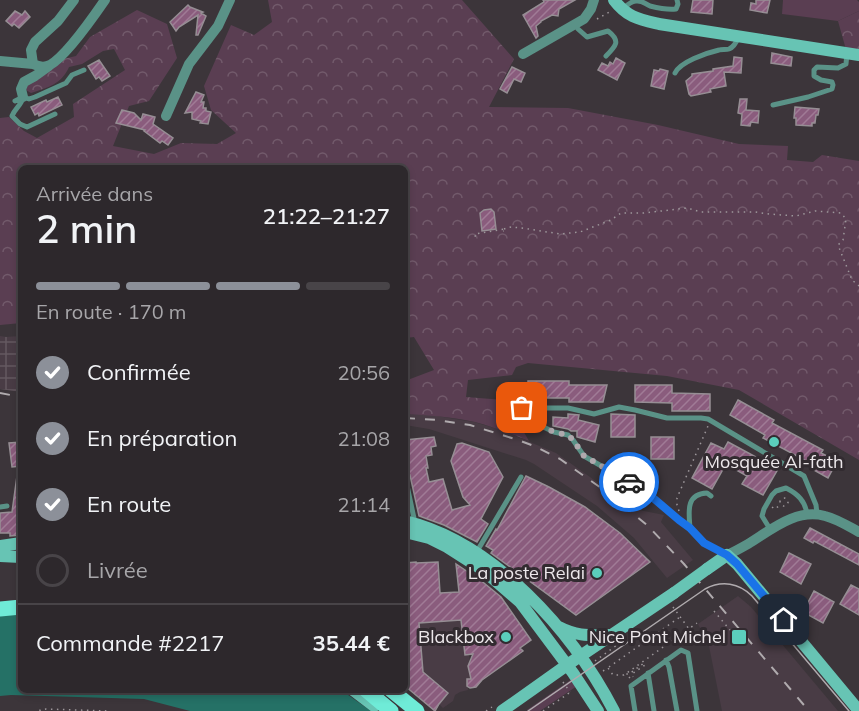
<!DOCTYPE html>
<html lang="fr">
<head>
<meta charset="utf-8">
<style>
	body { margin:0; font-family:Mulish,sans-serif; background:#353034; color:#f1f3f6; height:100vh; display:flex; flex-direction:column; font-size:22px; white-space:nowrap }
	* { box-sizing:border-box; margin:0 }
	p { font-size:20px; color:#a7a6a9 }
	.icon { flex:none; width:33px; height:33px; fill:none; stroke:currentColor; stroke-width:2; stroke-linecap:round; stroke-linejoin:round }
	.map { position:relative; flex:1; overflow:hidden }
	.sheet { position:absolute; left:18px; top:165px; width:390px; height:528px; display:flex; flex-direction:column; background:#2d282c; border-radius:9px; box-shadow:0 3px 9px #0003,0 0 0 2px #484448 }
	.sheet>* { flex:none }
	.pin { position:absolute; display:grid; place-items:center; width:51px; height:51px; color:#fff; margin:-26px; border-radius:12px; box-shadow:0 3px 9px #0006 }
	.courier { position:absolute; display:grid; place-items:center; width:60px; height:60px; margin:-30px; border:4px solid #1a73e8; border-radius:50%; background:#fff; color:#222; box-shadow:0 2px 8px #0007 }
	.head em { font-style:normal; font-weight:600 }
	.head div { display:flex; flex-direction:column-reverse }
	.head { display:flex; align-items:center; justify-content:space-between; height:102px; padding:0 18px }
	h1 { font-size:39px; font-weight:600; line-height:45px }
	.bar { display:grid; grid-template-columns:repeat(4,1fr); gap:9px 6px; align-content:center; height:72px; padding:0 18px }
	.bar i { height:8px; border-radius:4px; background:#484448 }
	.bar .on { background:#8c9099 }
	.bar p { grid-column:span 4 }
	.line { display:flex; align-items:center; gap:15px; padding:0 18px; border-top:2px solid #484448 }
	.line div { flex:1 }
	ol { padding:0 18px; list-style:none }
	li { display:flex; align-items:center; gap:18px; height:66px }
	li p { margin-inline-start:auto }
	li .icon { padding:6px; border-radius:50%; background:#8c9099; color:#fff; stroke-width:4 }
	li:last-child { color:#a7a6a9 }
	li i { width:33px; height:33px; border:3px solid #484448; border-radius:50% }
	.map>svg:first-child { display:block }
	.built { fill:#493c45 }
	.industrial { fill:url(#industrial-grid) }
	.green { fill:#5a3e52 }
	.forest { fill:url(#forest-crowns) }
	.water { fill:#257166 }
	.building { fill:url(#building-hatch); stroke:#968e94; stroke-width:1.5 }
	.lines { fill:none; stroke-linecap:round; stroke-linejoin:round }
	.path { stroke:#9d979b; stroke-width:1.5; stroke-dasharray:1.5 4.5; stroke-linecap:butt }
	.service { stroke:#5a9287; stroke-width:5 }
	.minor { stroke:#5a9287; stroke-width:10 }
	.secondary { stroke:#67c4b4; stroke-width:12 }
	.primary { stroke:#6febd7; stroke-width:15 }
	.tram { stroke:#b0abae; stroke-width:1.5 }
	.rail { stroke:#b0abae; stroke-width:2; stroke-dasharray:10 10; stroke-linecap:butt }
	.secondary-bridge { stroke:#67c4b4; stroke-width:12 }
	.done { stroke:#afa9ad; stroke-width:6; stroke-dasharray:0 10.8 }
	.route { stroke:#1a73e8; stroke-width:8 }
	.poi-dot { fill:#5bcebc; stroke:#322b30; stroke-width:2 }
	.labels { text-anchor:middle; stroke-width:6; stroke-linejoin:round; paint-order:stroke }
	.poi-label { font-size:18px; fill:#ede8eb; stroke:#322b30; text-anchor:end }
</style>
</head>
<body>
<div class="map">
<svg width="859" height="711" viewBox="0 0 859 711">
	<defs>
		<pattern id="industrial-grid" width="8" height="8" patternUnits="userSpaceOnUse" patternTransform="scale(1.5)"><rect width="8" height="8" fill="#493c45"/><path d="M0 4h8M4 0v8" fill="none" stroke="#645860"/></pattern>
		<pattern id="forest-crowns" width="20" height="18" patternUnits="userSpaceOnUse" patternTransform="scale(1.5)"><rect width="20" height="18" fill="#5a3e52"/><path d="M2 6a3 3 0 1 1 6 0M12 15a3 3 0 1 1 6 0" fill="none" stroke="#725a6b"/></pattern>
		<pattern id="building-hatch" width="6" height="6" patternUnits="userSpaceOnUse" patternTransform="scale(1.5)"><rect width="6" height="6" fill="#8a5c7d"/><path d="M-1 1l2-2M0 6l6-6M5 7l2-2" fill="none" stroke="#a07b96"/></pattern>
	</defs>
	<rect width="100%" height="100%" fill="#3c353a"/>
	<!-- built -->
	<path class="built" d="M405,414l26,1 43,7 30,9 52,22 51,36 27,20 30,6 -3,7 32,38 -26,18 -33,-40 -37,-32 -63,-42 -8,-4 -75,-24 -22,-7 -24,-4z
		M416,562v1l22,-1 2,27 -8,1v4l23,-2 3,28h3l4,35h4l1,7 -2,8 3,9h-4l1,11 -8,2 -5,3 -2,6 -10,7 -4,-4 -3,6h-2l-29,-24v-123z
		M738,596l13,11 87,104h-116l-13,-65 -11,-22z"/>
	<!-- industrial -->
	<path class="industrial" d="M0,336l6,1 15,-1v56l-21,-3z"/>
	<!-- green -->
	<path class="green" d="M783,0h74l2,2v9l-21,10 -56,-7z
		M572,679l5,7 -37,25h-12l-1,-1z"/>
	<!-- forest -->
	<path class="forest" d="M268,0h194l52,59 -25,48 79,1 90,17 81,19 49,2 -1,14 26,2 9,-7 37,6v299l-120,-70 -72,-14 -139,-13 -12,4 -4,8 -44,5 -2,17 50,4 2,21 11,19c-18,-7 -35,-14 -54,-19 -23,-5 -47,-7 -70,-8v-33l29,-11 -20,-33 -9,1v-170h-384v155l-21,2v-207l9,-1 15,14 13,7 37,-21 -1,-13 52,-34 -11,-21 -11,2 -21,13 -13,3c-8,18 -21,20 -38,26l-5,-3 -1,-4 34,-26 17,-4 14,-19 47,-27 30,14 10,34 -28,43 -20,5 -16,40 41,8 27,-11 36,1 19,-11 -25,-23 -7,-24 27,-61 23,10 18,-13z
		M859,11v44l-12,-2 -9,-32z"/>
	<!-- water -->
	<path class="water" d="M21,614v76h320l30,21h-181l-46,-12 -133,-4 -11,1v-80z"/>
	<!-- building -->
	<path class="building" d="M543,0h32l-16,9 -1,7 -6,-1 -11,6v1l-5,4 2,10 -2,2 -13,-23 21,-13z
		M693,0h20l-1,14 -21,-2z
		M756,0h14l-3,13 -17,-3 1,-7 5,1z
		M188,5l2,2 13,5 -2,1 5,3 -8,19h-2l2,-20 -19,12 -3,4 -6,-9z
		M15,11l7,4 3,-4 5,6 -11,11 -5,-4 -2,2 -6,-5z
		M772,53l20,4 -1,9 -20,-3z
		M734,57l8,1 -1,15 -17,-1 2,14 -16,3 1,3 -20,4 -2,-2 -3,-13 6,-5v-2l21,-3v-2l20,-3z
		M616,58l9,5 -8,17 -19,-10 4,-7 6,3 2,-4 3,2z
		M99,60l11,16 -8,5 -3,-4 -3,2 -8,-13z
		M512,67l13,6 -4,9 -7,-3 -7,14 -7,-4z
		M660,69l8,2 -4,18 -13,-3 3,-16 5,1z
		M196,92l8,3 -3,7h3l-1,6h3v3l5,1 -3,12 -8,-1 1,-2 -9,-2v-7l-7,1z
		M58,97l4,8 -23,11 -1,-3 -3,2 -4,-8 15,-7 1,2z
		M740,99h7l-1,11 13,1 -1,12 -7,-1 -1,4 -9,-1 1,-11 -4,-1z
		M795,107l24,2 -1,6h-2l-1,8h-3v3l-16,-1v-7h-2z
		M122,110l12,3 7,7 2,-6 12,3 -2,7 20,14 -5,7 -6,-4 -2,2 -16,-12 1,-1 -29,-7z
		M491,209l3,3 2,17 -14,2 -2,-18 4,-3z
		M528,381h41v4h38l-4,17h-34v-4h-41z
		M635,385h37v8l38,1v17h-38v-8l-37,-1z
		M738,400l36,20 -2,3 51,27 -2,3 16,8 -9,17 -16,-9 2,-4 -51,-27 2,-3 -35,-20z
		M568,414l11,1 -1,5 21,5 -4,17 -18,-5v-6h-6l-3,-2 -15,-3v-9l15,1z
		M611,414l24,1v22h-24z
		M434,437l2,9 -5,1 1,8 -6,1 2,12h-2l3,14 14,-3 9,31 18,-5 -7,-8 -12,-36 6,-17 5,-1 27,9 14,25 -22,42 7,5 -11,18 -33,-17 -25,-9 -9,-41 -2,-3 -3,-1v-31z
		M651,437h23v22h-23z
		M21,442v24l-9,1 -3,-24z
		M728,442l50,27 -15,26 -21,-11 5,-8 -21,-12 -14,25 -20,-11 19,-35 13,6z
		M17,476h4v59l-11,1v-3h-10v-20l12,-1z
		M526,476l23,11 36,20 35,26 30,29 -74,53 -85,-62 2,-3 -7,-4 10,-17 1,1z
		M810,528l49,26v11l-45,-24 -1,2 -9,-5z
		M789,553l22,11 -10,20 -21,-12z
		M416,562v1l22,-1 2,31 19,-1 -3,-28 12,8 16,11 17,14 30,43 -11,8 3,3 -41,29 -6,7 -6,1 -3,-2v-7h4l-3,-13 5,-12 -8,1 -4,-35 -42,3 4,49 25,21 -9,11 -4,7 -30,-25v-123z
		M851,585l8,4v26l-19,-11z
		M814,591l20,11 -11,21 -20,-11z"/>
	<g class="lines">
		<!-- path -->
		<path class="path" d="M597,19l14,-8
			M504,229l5,-2 13,1 38,6 20,-2 31,-12 10,-7h23l43,-5 14,4h54l14,2 27,2 19,-5 26,2 5,6 -3,21 -5,5 14,35 7,6
			M476,236h-1v-2l29,-5 1,2h-2
			M405,356l5,-2
			M405,381l2,-1
			M780 502a4 4 0 1 1 8 0a4 4 0 1 1-8 0Z
			M772,507l3,2 5,-4
			M679,511l-2,-6v-7l31,-72
			M673,607l16,22
			M714,611l16,19
			M595,661l33,-24
			M609,667l71,-50
			M603,671l5,-3 5,7h11l73,-52
			M630,678l-4,-4h3l15,-11 1,2 -13,9 1,3
			M563,682l7,10
			M40,711v-1l6,-1 63,2
			M486,711l6,-4
			M543,711l29,-20"/>
		<!-- service -->
		<path class="service" d="M623,9c3,-3 8,-8 13,-8 6,-1 9,3 14,5 8,2 18,4 26,3l2,-5 -1,-4
			M578,29l9,8 21,-6c13,10 8,15 -2,25
			M675,73c5,-11 31,-20 44,-23 3,-1 7,0 10,-1 5,-2 7,-6 9,-11
			M23,97c-1,8 -8,11 -11,19l8,8 7,3 28,-13
			M15,101l8,-4 6,2 6,-2 31,-14 6,-8 12,-5
			M773,105l35,-8 24,-8 1,-4 -1,-3 -11,-2 -7,-4v-6l3,-3 21,1 8,-4 1,-11
			M527,408h-5l-3,3v4l3,2 32,15 14,3 5,5 11,16 45,26 23,15 27,23 11,8 14,15 23,12
			M538,408h30l26,6 25,-7 16,3 32,8h34l7,1 96,57 12,29 1,9
			M405,476l10,47
			M0,507l7,-1
			M690,528c-1,-15 -5,-34 17,-35l4,3
			M770,529l-8,-13 2,-7 8,-14 4,-4 10,-3c12,6 19,13 21,26
			M476,553l45,-76
			M666,660l3,7 8,44
			M648,673l6,38
			M635,711l-4,-25 50,-36 7,3 9,58"/>
		<!-- minor -->
		<path class="minor" d="M74,0l-16,21 -23,21 -4,8 2,14c6,3 11,4 17,1 16,-9 44,-49 55,-65
			M523,54l61,-35 7,-10 3,-9
			M0,61l33,3
			M23,97l-2,-8 3,-7 11,-6 14,-10
			M166,116l23,-52 29,-38 12,-26
			M727,555c7,-3 14,-7 21,-11 23,-14 48,-36 77,-28 12,3 23,10 34,16"/>
		<!-- secondary -->
		<path class="secondary" d="M614,0c13,17 24,19 45,24l200,31
			M405,521c89,21 168,111 209,190
			M405,532l24,6 18,9 36,23 37,32 53,71 25,38
			M0,546l21,-3
			M0,556l21,1
			M707,569l20,-14 10,9 122,147
			M559,627c19,10 32,8 53,8
			M353,690l21,16
			M502,711l65,-46 107,-72"/>
		<!-- primary -->
		<path class="primary" d="M0,609l21,-2
			M366,690l25,21
			M391,690l26,21"/>
		<!-- tram -->
		<path class="tram" d="M528,711l177,-122c17,-9 34,-6 47,7l97,115"/>
		<!-- rail -->
		<path class="rail" d="M0,393l21,4
			M405,418l32,2 33,5 48,15 16,6 26,13 51,36 37,31 36,38 125,147"/>
		<!-- secondary-bridge -->
		<path class="secondary-bridge" d="M674,593l33,-24"/>
	</g>
	<g class="lines">
		<!-- done -->
		<path class="done" d="M522,408l-3,5 3,4 32,15 14,3 5,5 11,16 45,26"/>
		<!-- route -->
		<path class="route" d="M629,482l23,15 27,23 11,8 14,15 23,12 10,9 47,56"/>
	</g>
	<!-- markers -->
	<g class="poi-dot">
		<circle cx="774" cy="442" r="6"/>
		<circle cx="597" cy="573" r="6"/>
		<circle cx="506" cy="637" r="6"/>
		<rect x="731" y="629" width="16" height="16" rx="3"/>
	</g>
	<g class="labels">
		<!-- poi labels -->
		<g class="poi-label">
			<text x="774" y="468" text-anchor="middle">Mosquée Al-fath</text>
			<text x="585" y="579">La poste Relai</text>
			<text x="494" y="643">Blackbox</text>
			<text x="726" y="643">Nice Pont Michel</text>
		</g>
	</g>
</svg>
<div class="pin" style="left:522px;top:408px;background:#ea580c"><svg class="icon" aria-label="bag" viewBox="0 0 24 24"><path d="M5 8h14l-1 12H6zM9 8a3 3 0 0 1 6 0"/></svg></div>
<div class="pin" style="left:784px;top:620px;background:#1f2937"><svg class="icon" aria-label="home" viewBox="0 0 24 24"><path d="M3 11l9-7 9 7M6 9v11h12V9"/></svg></div>
<div class="courier" style="left:629px;top:482px"><svg class="icon" aria-label="car" viewBox="0 0 24 24"><path d="M5 17H2v-5l4-1 3-4h7l3 4 3 1v5h-3M9 17h6M6 11h13"/><circle cx="7" cy="17" r="2"/><circle cx="17" cy="17" r="2"/></svg></div>
<section class="sheet">
<div class="head"><div><h1>2 min</h1><p>Arrivée dans</p></div><em>21:22–21:27</em></div>
<div class="bar"><i class="on"></i><i class="on"></i><i class="on"></i><i></i><p>En route · 170 m</p></div>
<ol>
<li><svg class="icon" aria-label="check" viewBox="0 0 24 24"><path d="M5 12l5 5 9-10"/></svg>Confirmée<p>20:56</p></li>
<li><svg class="icon" aria-label="check" viewBox="0 0 24 24"><path d="M5 12l5 5 9-10"/></svg>En préparation<p>21:08</p></li>
<li><svg class="icon" aria-label="check" viewBox="0 0 24 24"><path d="M5 12l5 5 9-10"/></svg>En route<p>21:14</p></li>
<li><i></i>Livrée</li>
</ol>
<div class="line" style="height:78px"><div>Commande #2217</div><b>35.44 €</b></div>
</section>
</div>
</body>
</html>
